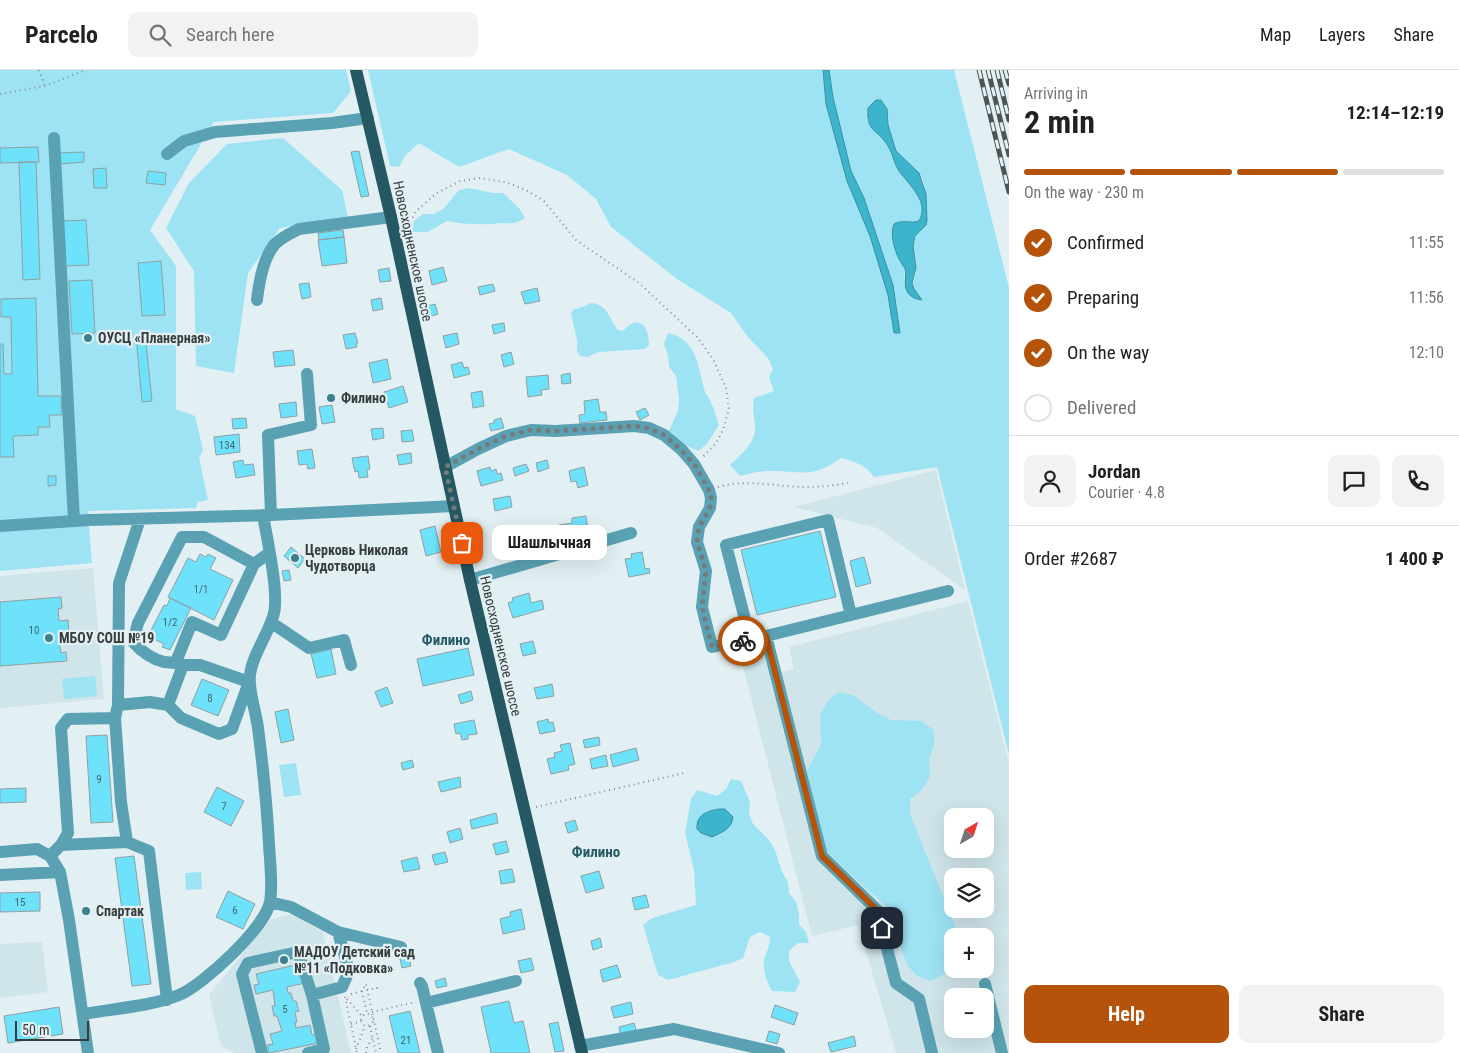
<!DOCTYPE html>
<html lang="en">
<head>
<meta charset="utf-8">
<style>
	body { margin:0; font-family:"Roboto Condensed",sans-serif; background:#f2f2f2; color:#202124; height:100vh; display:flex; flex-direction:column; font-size:19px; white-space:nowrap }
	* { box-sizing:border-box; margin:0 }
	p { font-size:16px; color:#757577 }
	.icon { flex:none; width:28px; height:28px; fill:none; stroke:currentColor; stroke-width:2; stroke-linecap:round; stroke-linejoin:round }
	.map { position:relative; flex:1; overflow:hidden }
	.drawer { display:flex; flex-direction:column; background:#fff; width:450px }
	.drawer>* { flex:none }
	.needle { width:32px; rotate:39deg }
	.fabs { position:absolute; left:944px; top:738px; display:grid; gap:10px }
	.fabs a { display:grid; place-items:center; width:50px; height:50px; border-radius:10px; background:#fff; box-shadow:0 5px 20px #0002; font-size:25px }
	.scale { position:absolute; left:15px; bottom:12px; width:74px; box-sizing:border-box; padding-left:5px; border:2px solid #373c3d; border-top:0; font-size:14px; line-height:18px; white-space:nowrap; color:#373c3d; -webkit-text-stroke:4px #e3f0f3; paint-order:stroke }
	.pin { position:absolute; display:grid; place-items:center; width:42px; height:42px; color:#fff; margin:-21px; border-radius:10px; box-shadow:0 2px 8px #0006 }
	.courier { position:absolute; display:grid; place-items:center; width:50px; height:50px; margin:-25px; border:4px solid #b45309; border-radius:50%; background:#fff; color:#222; box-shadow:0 1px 6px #0007 }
	.bubble { position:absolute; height:35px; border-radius:10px; background:#fff; box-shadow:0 5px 20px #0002; font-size:16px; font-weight:700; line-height:35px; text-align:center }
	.headline em { font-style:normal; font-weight:700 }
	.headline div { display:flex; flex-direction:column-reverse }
	.headline { display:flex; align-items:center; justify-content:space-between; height:85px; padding:0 15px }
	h1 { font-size:32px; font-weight:700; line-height:38px }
	.bar { display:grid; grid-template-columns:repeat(4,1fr); gap:8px 5px; align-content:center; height:60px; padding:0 15px }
	.bar i { height:6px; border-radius:4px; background:#e0e0e0 }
	.bar .active { background:#b45309 }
	.bar p { grid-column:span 4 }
	.line { display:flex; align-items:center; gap:12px; padding:0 15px; border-top:1px solid #e0e0e0 }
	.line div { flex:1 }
	.round { display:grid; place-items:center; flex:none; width:52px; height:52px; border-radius:10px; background:#f2f2f2 }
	ol { padding:0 15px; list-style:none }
	li { display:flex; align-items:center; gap:15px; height:55px }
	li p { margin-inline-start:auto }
	li .icon { padding:5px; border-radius:50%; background:#b45309; color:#fff; stroke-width:4 }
	li:last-child { color:#757577 }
	li i { width:28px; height:28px; border:2px solid #e0e0e0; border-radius:50% }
	.action { display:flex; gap:10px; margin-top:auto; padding:10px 15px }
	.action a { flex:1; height:58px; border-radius:10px; background:#b45309; color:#fff; font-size:20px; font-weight:700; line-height:58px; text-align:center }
	.action a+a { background:#f2f2f2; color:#202124 }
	header { display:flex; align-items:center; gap:30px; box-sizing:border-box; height:70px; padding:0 25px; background:#fff; border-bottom:1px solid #e0e0e0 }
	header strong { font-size:24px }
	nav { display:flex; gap:28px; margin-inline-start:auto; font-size:18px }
	.search { width:350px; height:45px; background:#f2f2f2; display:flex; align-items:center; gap:12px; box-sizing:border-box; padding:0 18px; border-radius:10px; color:#757577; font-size:19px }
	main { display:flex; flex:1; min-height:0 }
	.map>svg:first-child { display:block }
	.built { fill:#cfe5ea; fill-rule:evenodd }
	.green { fill:#9ee3f3; fill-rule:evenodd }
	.water { fill:#3bb4cc; stroke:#3a90a1 }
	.building { fill:#6fe2fb; stroke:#929ea1 }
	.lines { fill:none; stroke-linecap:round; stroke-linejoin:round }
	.path { stroke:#858e90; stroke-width:2; stroke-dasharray:1 4; stroke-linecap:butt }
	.minor { stroke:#5aa2b3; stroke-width:12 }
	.major { stroke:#245863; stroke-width:12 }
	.rail-casing { stroke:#4e5456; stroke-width:5 }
	.rail { stroke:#e3f0f3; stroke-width:3; stroke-dasharray:9; stroke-linecap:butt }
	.done { stroke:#737b7d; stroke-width:5; stroke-dasharray:0 9 }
	.route { stroke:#b45309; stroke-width:6 }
	.poi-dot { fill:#3c808e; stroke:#e3f0f3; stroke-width:2 }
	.labels { text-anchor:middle; stroke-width:4.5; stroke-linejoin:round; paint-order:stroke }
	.number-label { font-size:11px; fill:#45666c }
	.street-label { font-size:14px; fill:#373c3d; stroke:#e3f0f3 }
	.poi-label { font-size:14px; font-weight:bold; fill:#373c3d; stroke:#e3f0f3; text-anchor:start }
	.neighbourhood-label { font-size:15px; font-weight:bold; fill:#245b66; stroke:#e3f0f3 }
</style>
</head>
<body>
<header>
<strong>Parcelo</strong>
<div class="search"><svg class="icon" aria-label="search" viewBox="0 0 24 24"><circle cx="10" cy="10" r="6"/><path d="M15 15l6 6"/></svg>Search here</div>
<nav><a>Map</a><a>Layers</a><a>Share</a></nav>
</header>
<main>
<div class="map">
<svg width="1009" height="983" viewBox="0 0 1009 983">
	<rect width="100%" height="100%" fill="#e3f0f3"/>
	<!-- built -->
	<path class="built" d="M936,400l29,120 -88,-62 -83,-21z
		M93,498l11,131 -104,9v-132z
		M968,531l41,162v290h-113l-38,-128 -46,11 -71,-277 26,-7 6,22 21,-5 -5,-22zM952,746h33v33h-33zM952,806h33v33h-33zM952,866h33v33h-33zM952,926h33v33h-33z
		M293,844l30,18 28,121h-117l-13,-7 -12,-51 62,-76z
		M42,872l6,50 -48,6v-54z"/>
	<!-- green -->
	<path class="green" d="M0,0h346l5,21 -18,22 -119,9 -64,108 26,36v143l19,7 8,34 -4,8 9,42 -10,2 -2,6 -108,3 4,52 -92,8z
		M368,0h455l3,34 21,77 23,55 18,59 6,38h6l-7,-48 -29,-87 -13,-27 -18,-74 -4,-27h125l55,218v467l-72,-288 -63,10c-8,-12 -19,-15 -33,-19 -29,21 -38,13 -70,13 -11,0 -21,2 -31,5l-10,-11c11,-11 27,-23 25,-40 -1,-12 -3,-14 -1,-27l20,-7 -5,-14 4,-8 -5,-11 -20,-21 -17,-24 -54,-34 -66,-52 -15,-28 -29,-24 -58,-26 -50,18 -40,-24 -14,13 -6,11 -9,-1zM887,39l1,16 8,26 26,27 4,16 -4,35c-15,10 -6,26 -6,41 0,5 -4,10 -3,15 0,6 5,10 8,14l-16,-16 -1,-16 -5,-9 14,-35 6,-2c11,-19 -11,-36 -20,-50 -6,-9 -7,-20 -14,-29 -7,-8 -16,-13 -18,-24z
		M283,68l59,52 6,27 -68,11 -32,45 -14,100 -38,-7 -2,-95 -28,-43 23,-45 38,-39z
		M469,118l24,5h10l16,15 6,10c-4,2 -8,5 -11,5 -4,1 -8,0 -12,0 -17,2 -37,2 -55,-2l-19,11h-16l2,-11 9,-7h11l10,-6 15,-18z
		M591,233c17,1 18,16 27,27l5,1c16,-17 26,-6 26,14l-4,4 -46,3 -12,5 -7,-1 -3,-4v-12l-6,-26 3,-5 6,-1z
		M668,263c30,6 30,36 37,59 2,4 5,7 6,11 4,6 5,15 8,22l-12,19 -9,7 -11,-5 -18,-15 9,-21 1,-11 -3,-23 -7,-9 -1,-11 -4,-12z
		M95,606l2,20 -33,3 -2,-20z
		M838,622l15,3 24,18 14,7 30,1 13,9v15l-5,15 1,16 -8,14 -12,9v15l49,122h-7v33h8v1l-16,4 -13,7 -14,-5 -10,-11 -22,-60 -36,-32 -24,-24 -18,-78 14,-27 -1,-29 7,-13z
		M296,693l5,32 -17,2 -5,-32z
		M731,709l10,2 9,21 -1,11 4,11 16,16 6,10 7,22 6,10 1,11 7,9 3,11v11l7,8 3,11h-11l-9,8v10l11,21 -5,10 -23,-1c-5,-9 -11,-24 -7,-35 3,-7 5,-11 5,-19l-10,-5 -10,5 -7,21 -9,4 -66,18 -10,-5 -15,-50 9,-7 44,-13 -2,-35 -9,-37 6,-34 6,-9 20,6 9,-7z
		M201,802l1,17 -16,1 -1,-17z"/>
	<!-- water -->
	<path class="water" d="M823,0h6l4,27 18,74 13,27 29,87 7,48h-6l-6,-38 -18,-59 -23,-55 -21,-77z
		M876,30h5l6,9 1,16 8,26 23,22 7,21 1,26 -1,5 -11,11 -2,10 3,22 -4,15 2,6 8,11c-6,-1 -10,-2 -14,-7 -5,-8 -1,-16 -3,-24 -2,-4 -4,-6 -6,-10 -5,-10 -9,-25 -5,-35 9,-5 16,0 25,-3 11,-19 -10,-36 -20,-50 -5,-7 -6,-17 -11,-25 -11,-18 -22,-13 -20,-38z
		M719,739h6l8,8c-1,12 -11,15 -21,20l-11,-4 -4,-4c-1,-14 10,-18 22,-20z"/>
	<!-- building -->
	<path class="building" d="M38,77l1,15 -39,1v-15z
		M359,81l10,45 -8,1 -10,-45z
		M84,82v10l-25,2 -1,-11z
		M19,92h17l4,117 -17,1z
		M106,98l1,20h-13l-1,-19z
		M148,101l18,2 -1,12 -19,-2z
		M86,150l3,45 -25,1 -2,-45z
		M343,160l1,7 -25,3 -1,-7z
		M344,167l3,26 -25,3 -4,-26z
		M161,191l4,54 -23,1 -4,-53z
		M443,197l4,14 -15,4 -3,-14z
		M389,198l2,13 -11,1 -2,-12z
		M92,210l3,53 -23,1 -3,-53z
		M309,213l2,14 -9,2 -3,-15z
		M493,214l2,7 -15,4 -2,-8z
		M537,218l3,13 -15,3 -4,-12z
		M36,228l2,98h23l1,19h-13l1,12h-12v8l-25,1 1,21h-14v-113h3l1,30h8l-1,-57h-10v-18z
		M381,228l2,11 -10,2 -2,-11z
		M435,234l3,10 -9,3 -2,-11z
		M504,253l1,8 -11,3 -2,-9z
		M355,263l3,10h-2l1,4 -11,2 -3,-14z
		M457,263l2,11 -13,4 -3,-12z
		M145,264l7,67 -10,1 -6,-67z
		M293,280l2,15 -20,2 -2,-15z
		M511,282l3,12 -10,3 -3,-12z
		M387,289l4,20 -18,4 -4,-20z
		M462,292l2,6 4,-1 2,7 -16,4 -3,-13z
		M570,303l1,10 -9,1 -1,-9z
		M548,305l1,14 -8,1 1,5 -14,2 -2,-20z
		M403,316l5,16 -19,6 -5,-16z
		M482,321l2,15 -11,2 -2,-15z
		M598,329l2,13h6l1,8 -27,3 -1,-8 6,-1 -1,-13z
		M296,332l1,14 -16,2 -2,-14z
		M332,335l3,17 -13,2 -3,-17z
		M645,338l4,7 -9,5 -4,-8z
		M246,348l1,10 -14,1 -1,-10z
		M501,348l3,10 -13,3 -2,-7 5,-1v-3z
		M383,358l1,10 -11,2 -2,-11z
		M412,360l2,11 -12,1 -1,-11z
		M239,364l1,18 -24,3 -2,-18z
		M312,379l3,19 -7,1 -1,-5 -8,1 -2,-14z
		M411,383l1,10 -13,2 -2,-10z
		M368,386l2,13 -3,1 1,7 -9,1 -1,-7 -3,1 -3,-14z
		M243,390l1,5 9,-1 2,11 -19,3 -3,-16z
		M547,390l2,8 -11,4 -2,-9z
		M526,394l3,7 -14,5 -2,-8z
		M490,397l1,4 5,-2 1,5 4,-1 2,7 -22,6 -4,-15z
		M584,397l4,18 -10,3 -2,-7 -5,1 -2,-11z
		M48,406h8v9l-8,1z
		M510,426l2,11 -17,4 -2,-12z
		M586,446l2,15 -28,5 -1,-11 13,-2v-5z
		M435,456l6,26 -15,4 -6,-26z
		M510,457l2,10 -16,4 -3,-10z
		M820,461l16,66 -79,18 -16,-65z
		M291,477l14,12 -7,9 -14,-12z
		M642,482l3,17 4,-1 1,5 -21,4 -4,-18 7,-1 -1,-4z
		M200,484l6,3 2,-3 8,4 -6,11 23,11 -19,40 -46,-23 20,-39 8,4z
		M864,487l7,26 -15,4 -6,-26z
		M289,500l2,10 -7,1 -2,-10z
		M529,523l2,10 11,-3 2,9 -31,9 -5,-15 5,-2 -1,-3z
		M61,527l1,11 -4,1 1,12 9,-1 1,20h-10l2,13 5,-1 1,9 -67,5v-64z
		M170,528l21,10 -21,42 -8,-3 2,-3 -16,-8 16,-31 3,1z
		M533,571l3,12 -13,3 -3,-12z
		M763,572l2,10 -18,4 -2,-11z
		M468,578l6,27 -51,11 -6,-27z
		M331,579l5,25 -19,4 -6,-24z
		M202,609l27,11 -11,26 -27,-11z
		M552,614l2,12 -17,3 -3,-11z
		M387,617l6,16 -12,4 -6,-15z
		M471,621l2,9 -12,4 -3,-9z
		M288,639l6,31 -13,3 -6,-31z
		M548,649l1,4 4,-1 2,9 -15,3 -3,-12z
		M474,650l3,14 -9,1v4l-6,1 -2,-7 -4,1 -2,-10z
		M107,665l6,87 -22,1 -5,-87z
		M599,667l1,8 -15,3 -2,-8z
		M570,673l5,21 -7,2 1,4 -18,4 -4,-15 8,-2 -1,-4 8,-2 -2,-6z
		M636,678l3,12 -26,7 -3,-12z
		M606,685l2,11 -16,3 -2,-10z
		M412,690l2,7 -11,3 -2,-7z
		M460,707l1,10 -20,5 -3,-10z
		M217,717l27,14 -13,25 -27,-14z
		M26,718v14l-26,1v-14z
		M496,743l2,10 -26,6 -2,-9z
		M575,750l3,10 -10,3 -3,-10z
		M460,758l3,11 -13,4 -3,-11z
		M506,771l3,11 -13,3 -3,-11z
		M445,782l3,10 -13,3 -3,-10z
		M134,786l17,128 -19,2 -17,-128z
		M417,787l3,12 -16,3 -3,-11z
		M512,799l3,13 -14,2 -2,-13z
		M599,801l5,17 -18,5 -5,-17z
		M228,821l27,13 -12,25 -27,-12z
		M40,822v19l-40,1v-19z
		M646,825l3,12 -14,3 -3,-12z
		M521,839l4,20 -22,5 -3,-15 11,-3 -1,-4z
		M600,868l2,9 -9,3 -2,-9z
		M408,882l3,14 -9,2 -3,-14z
		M531,888l3,12 -13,3 -3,-12z
		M295,895l2,9 6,-1 2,10 -18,4 1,6h3l2,8h3l3,10 -4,1 2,10h-2l1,6 14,-3 2,10 5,-1 2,9 -50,10 -2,-8 6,-1 -3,-10 12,-3 -5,-15h-3l-2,-10h3l-2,-16 -17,4 -2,-9 5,-1 -3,-10z
		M617,895l4,12 -18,5 -3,-12z
		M445,908l2,8 -10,2 -2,-7z
		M509,931l5,22 9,-2 7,32h-39l-10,-46z
		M631,932l2,12 -19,4 -3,-11z
		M775,935l23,8 -4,12 -23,-8z
		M59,937l4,27 -55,9 -4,-27z
		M410,941l10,42h-22l-9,-37z
		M558,952l6,29 -9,1 -6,-28z
		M634,953l3,9 -16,4 -2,-9z
		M769,961l11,3 -3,10 -11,-3z
		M854,966l2,10 -25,6 -3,-9z"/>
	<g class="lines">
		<!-- path -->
		<path class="path" d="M39,0l6,16
			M0,24l45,-8 41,-16
			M406,161l10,-20 21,-18 23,-12 20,-3 25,4 21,8 17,10 33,40 63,43 59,55 15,21 13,29 3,21 -6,21 -7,13 -13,14
			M718,417c26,-8 56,-1 83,0 16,0 31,-1 47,-4
			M441,461l7,-2
			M536,737l148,-34
			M367,920l10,-2v3
			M362,921l5,22
			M351,924l11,-3 4,-7 15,69
			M345,927l12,56
			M347,929l15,17
			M372,942l44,-10
			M361 950a6 6 0 1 1 12 0a6 6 0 1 1-12 0Z
			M351,954l10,-2
			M370,956l6,27
			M356,979l9,-23
			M366,983l1,-6 6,-10"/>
		<!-- minor -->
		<path class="minor" d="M54,68l20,383
			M167,84l17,-13 31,-9 117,-9 36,-5
			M257,230c2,-18 6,-42 18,-56 7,-7 16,-11 24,-15l92,-12
			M445,397l33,-18 28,-13 25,-6 25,1 78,-5 15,2 15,7 17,14 13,15 15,26 2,8 -1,10 -11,19 -2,15 9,29 -4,36 10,40 38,-8
			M271,445l-3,-80 43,-10 -4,-51
			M0,456l89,-6 182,-5 183,-9
			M470,510l161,-47
			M272,553l37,25 35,-8 7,25
			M759,568l-9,1 -24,-94 102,-25 23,95
			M176,592l16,-40 29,13 33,-71
			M118,635l32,-3 18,3 15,-40c-7,-3 -12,-2 -19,-3 -12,-3 -23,-11 -31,-20l5,-19 44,-86h22l50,27 15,-11
			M168,635l13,13 38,16 13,-5 17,-47 -49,-17h-17
			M127,772l-6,-40 -6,-84 3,-13 1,-122 21,-64
			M61,775l7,-12 -7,-105 7,-9 47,-1
			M0,782l37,-3 13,7 10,16 9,48 19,133
			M50,786l11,-11 66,-3 22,9 18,149
			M0,805l60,-3
			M270,832l21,5 47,25 11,39 -7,16 -30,8
			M338,862l63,15
			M420,913l2,3 16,67
			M985,914l17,69
			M426,933l90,-22
			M83,944c28,-5 70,-8 96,-19 24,-10 86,-67 91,-93 3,-17 0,-40 -1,-57 -2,-39 -6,-78 -11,-117 -2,-15 -7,-29 -8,-44 -3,-23 19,-49 24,-71 5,-21 -7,-74 -11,-98
			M580,976l94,-17 105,24
			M262,983l-20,-79 6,-11 50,-11 14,43 12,54 -16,4
			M932,983l-13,-54 -23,-16 -19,-73 -55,-54 -56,-220 182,-45"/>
		<!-- major -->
		<path class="major" d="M356,0l35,147 79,363 112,473"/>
		<defs>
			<path id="rail" d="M979,0l30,122
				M988,0l21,85
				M997,0l12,50
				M1005,0l4,14"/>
		</defs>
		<!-- rail casing -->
		<use href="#rail" class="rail-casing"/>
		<!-- rail -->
		<use href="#rail" class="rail"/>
	</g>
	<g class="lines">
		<!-- done -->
		<path class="done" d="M462,473l-17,-76 33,-18 28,-13 25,-6 25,1 78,-5 14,2 16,7 16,14 14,15 15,26 2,8 -1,10 -11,19 -2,15 9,29 -4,36 10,40 31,-6"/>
		<!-- route -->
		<path class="route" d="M743,571l23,-5 56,220 55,54 5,18"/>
	</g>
	<!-- markers -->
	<g class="poi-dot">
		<circle cx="88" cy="268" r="5"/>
		<circle cx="331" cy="328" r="5"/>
		<circle cx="295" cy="488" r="5"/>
		<circle cx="49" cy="568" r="5"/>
		<circle cx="86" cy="841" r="5"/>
		<circle cx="284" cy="890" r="5"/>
	</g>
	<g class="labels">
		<!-- number labels -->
		<g class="number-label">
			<text x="227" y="379">134</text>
			<text x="201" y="523">1/1</text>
			<text x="170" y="556">1/2</text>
			<text x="34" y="564">10</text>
			<text x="210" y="632">8</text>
			<text x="99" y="713">9</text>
			<text x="224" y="740">7</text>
			<text x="20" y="836">15</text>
			<text x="235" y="844">6</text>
			<text x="285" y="943">5</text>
			<text x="406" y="974">21</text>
		</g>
		<!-- street labels -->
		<g class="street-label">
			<text transform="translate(413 181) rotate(78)" y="5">Новосходненское шоссе</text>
			<text transform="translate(501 576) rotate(77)" y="5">Новосходненское шоссе</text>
		</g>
		<!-- poi labels -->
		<g class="poi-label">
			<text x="98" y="273">ОУСЦ «Планерная»</text>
			<text x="341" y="333">Филино</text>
			<text x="305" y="485">Церковь Николая<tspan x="305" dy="16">Чудотворца</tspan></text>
			<text x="59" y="573">МБОУ СОШ №19</text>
			<text x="96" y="846">Спартак</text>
			<text x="294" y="887">МАДОУ Детский сад<tspan x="294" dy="16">№11 «Подковка»</tspan></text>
		</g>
		<!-- neighbourhood labels -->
		<g class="neighbourhood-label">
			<text x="446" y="575">Филино</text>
			<text x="596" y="787">Филино</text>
		</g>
	</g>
</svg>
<div class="fabs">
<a><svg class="needle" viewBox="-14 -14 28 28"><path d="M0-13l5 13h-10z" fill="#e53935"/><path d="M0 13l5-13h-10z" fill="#757577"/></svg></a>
<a><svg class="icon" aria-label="layers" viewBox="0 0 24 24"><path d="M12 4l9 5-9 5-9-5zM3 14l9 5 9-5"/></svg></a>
<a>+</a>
<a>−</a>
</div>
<div class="scale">50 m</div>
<div class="pin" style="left:462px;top:473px;background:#ea580c"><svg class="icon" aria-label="bag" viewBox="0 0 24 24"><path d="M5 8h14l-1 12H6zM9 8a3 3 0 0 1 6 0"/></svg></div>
<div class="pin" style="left:882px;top:858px;background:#1f2937"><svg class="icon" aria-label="home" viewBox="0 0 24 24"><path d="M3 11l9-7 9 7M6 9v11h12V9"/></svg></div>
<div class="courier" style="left:743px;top:571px"><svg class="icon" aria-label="bike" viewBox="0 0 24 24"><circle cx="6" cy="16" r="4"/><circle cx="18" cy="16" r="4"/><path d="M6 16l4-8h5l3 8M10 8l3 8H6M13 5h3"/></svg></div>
<div class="bubble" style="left:492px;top:455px;width:115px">Шашлычная</div>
</div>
<section class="drawer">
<div class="headline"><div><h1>2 min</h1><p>Arriving in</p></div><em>12:14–12:19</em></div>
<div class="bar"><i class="active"></i><i class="active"></i><i class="active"></i><i></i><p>On the way · 230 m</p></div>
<ol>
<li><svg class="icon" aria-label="check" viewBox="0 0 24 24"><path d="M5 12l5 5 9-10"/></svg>Confirmed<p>11:55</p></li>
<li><svg class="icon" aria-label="check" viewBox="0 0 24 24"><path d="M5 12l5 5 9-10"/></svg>Preparing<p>11:56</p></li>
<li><svg class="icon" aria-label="check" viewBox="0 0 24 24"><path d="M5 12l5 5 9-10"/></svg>On the way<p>12:10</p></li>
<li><i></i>Delivered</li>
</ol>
<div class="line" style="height:90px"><a class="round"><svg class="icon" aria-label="person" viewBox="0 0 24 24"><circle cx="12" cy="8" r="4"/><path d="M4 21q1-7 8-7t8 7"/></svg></a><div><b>Jordan</b><p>Courier · 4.8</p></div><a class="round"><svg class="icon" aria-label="chat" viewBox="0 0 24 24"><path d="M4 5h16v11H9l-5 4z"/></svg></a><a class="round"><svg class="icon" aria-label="phone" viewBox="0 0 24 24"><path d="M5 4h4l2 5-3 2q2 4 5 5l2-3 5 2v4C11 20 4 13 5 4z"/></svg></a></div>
<div class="line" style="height:65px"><div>Order #2687</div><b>1 400 ₽</b></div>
<div class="action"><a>Help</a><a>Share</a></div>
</section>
</main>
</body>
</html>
